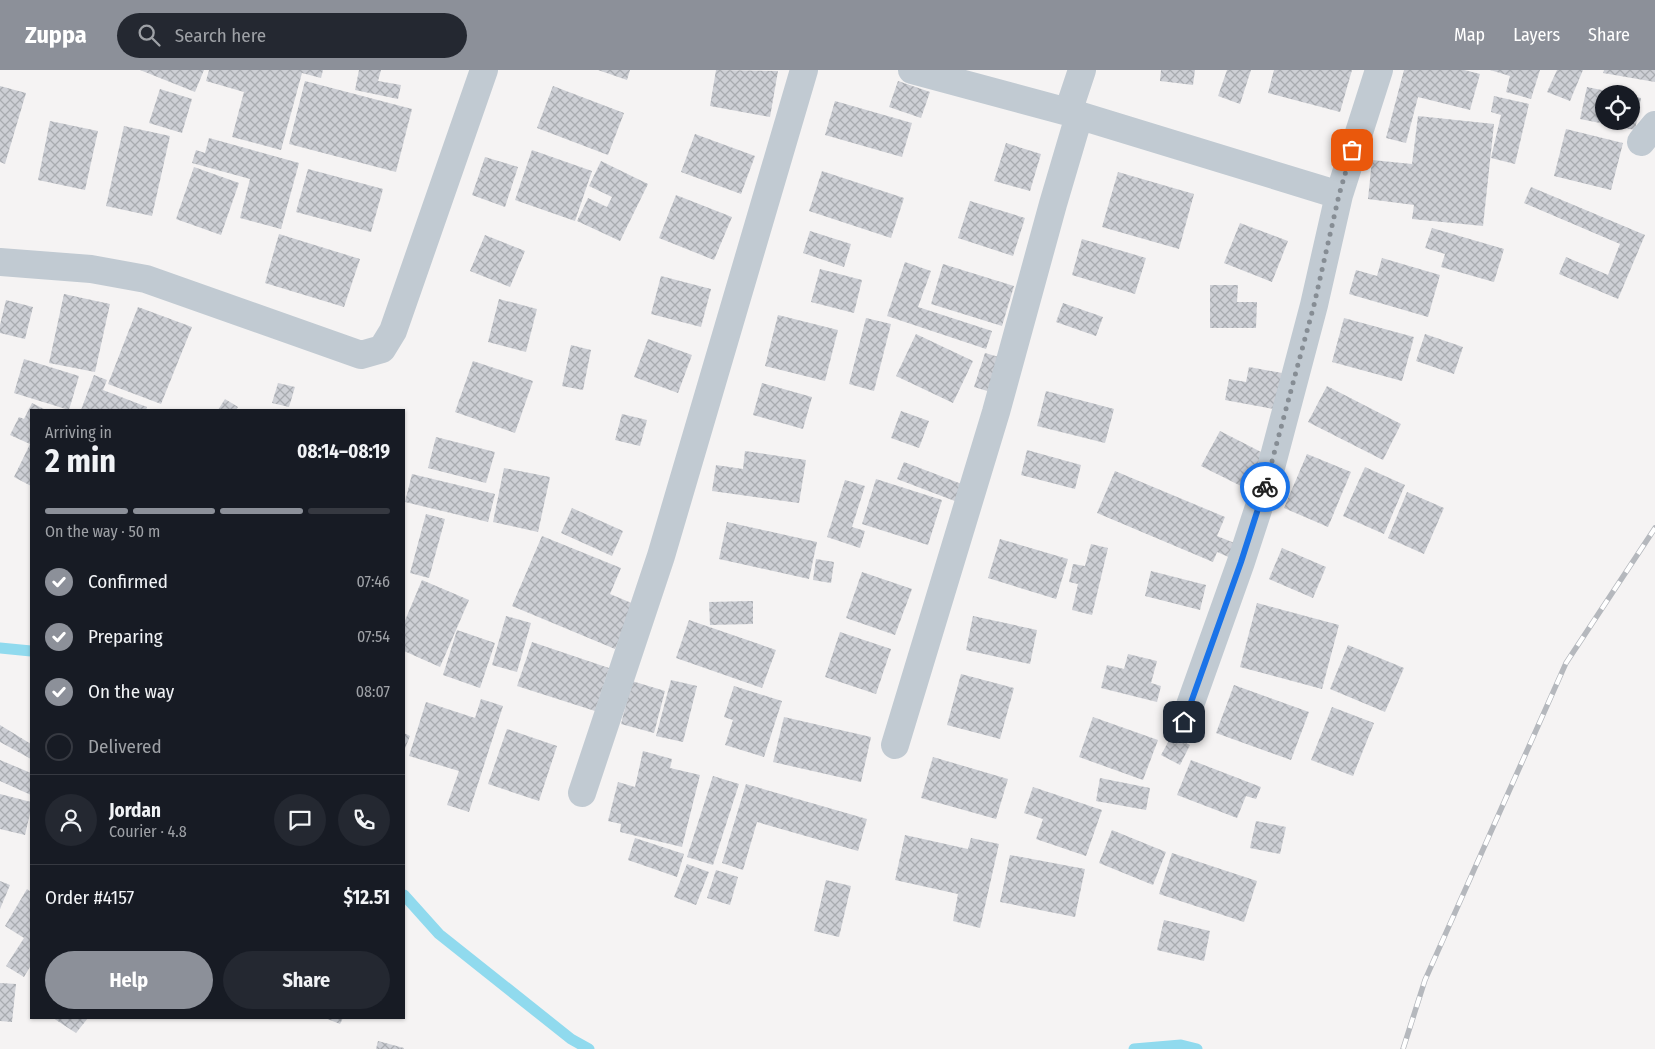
<!DOCTYPE html>
<html lang="en">
<head>
<meta charset="utf-8">
<style>
	body { margin:0; font-family:"Fira Sans Condensed",sans-serif; background:#242831; color:#f1f3f6; height:100vh; display:flex; flex-direction:column; font-size:19px; white-space:nowrap }
	* { box-sizing:border-box; margin:0 }
	p { font-size:16px; color:#9ea1a6 }
	.icon { flex:none; width:28px; height:28px; fill:none; stroke:currentColor; stroke-width:2; stroke-linecap:round; stroke-linejoin:round }
	.map { position:relative; flex:1; overflow:hidden }
	.drawer { position:absolute; left:30px; top:339px; width:375px; height:610px; display:flex; flex-direction:column; background:#171b24; border-radius:0px; box-shadow:0 1px 4px #0004 }
	.drawer>* { flex:none }
	.controls { position:absolute; left:1595px; top:15px; display:grid; gap:10px }
	.controls a { display:grid; place-items:center; width:45px; height:45px; border-radius:50%; background:#171b24; box-shadow:0 1px 4px #0004; font-size:25px }
	.pin { position:absolute; display:grid; place-items:center; width:42px; height:42px; color:#fff; margin:-21px; border-radius:10px; box-shadow:0 2px 8px #0006 }
	.courier { position:absolute; display:grid; place-items:center; width:50px; height:50px; margin:-25px; border:4px solid #1a73e8; border-radius:50%; background:#fff; color:#222; box-shadow:0 1px 6px #0007 }
	.overview em { font-style:normal; font-weight:700 }
	.overview div { display:flex; flex-direction:column-reverse }
	.overview { display:flex; align-items:center; justify-content:space-between; height:85px; padding:0 15px }
	h1 { font-size:32px; font-weight:700; line-height:38px }
	.bar { display:grid; grid-template-columns:repeat(4,1fr); gap:8px 5px; align-content:center; height:60px; padding:0 15px }
	.bar i { height:6px; border-radius:4px; background:#363941 }
	.bar .active { background:#8c9099 }
	.bar p { grid-column:span 4 }
	.line { display:flex; align-items:center; gap:12px; padding:0 15px; border-top:1px solid #363941 }
	.line div { flex:1 }
	.round { display:grid; place-items:center; flex:none; width:52px; height:52px; border-radius:26px; background:#242831 }
	ol { padding:0 15px; list-style:none }
	li { display:flex; align-items:center; gap:15px; height:55px }
	li p { margin-inline-start:auto }
	li .icon { padding:5px; border-radius:50%; background:#8c9099; color:#fff; stroke-width:4 }
	li:last-child { color:#9ea1a6 }
	li i { width:28px; height:28px; border:2px solid #363941; border-radius:50% }
	.button { display:flex; gap:10px; margin-top:auto; padding:10px 15px }
	.button a { flex:1; height:58px; border-radius:30px; background:#8c9099; color:#fff; font-size:20px; font-weight:700; line-height:58px; text-align:center }
	.button a+a { background:#242831; color:#f1f3f6 }
	header { display:flex; align-items:center; gap:30px; box-sizing:border-box; height:70px; padding:0 25px; background:#8c9099; color:#fff }
	header strong { font-size:24px }
	nav { display:flex; gap:28px; margin-inline-start:auto; font-size:18px }
	.search { width:350px; height:45px; background:#242831; display:flex; align-items:center; gap:12px; box-sizing:border-box; padding:0 18px; border-radius:28px; color:#9ea1a6; font-size:19px }
	.map>svg:first-child { display:block }
	.lines { fill:none; stroke-linecap:round; stroke-linejoin:round }
	.stream { stroke:#90daee; stroke-width:11 }
	.building { fill:url(#building-cross-hatch) }
	.minor { stroke:#c1cad2; stroke-width:28 }
	.rail-casing { stroke:#b5b8bd; stroke-width:5.5 }
	.rail { stroke:#fff; stroke-width:4; stroke-dasharray:11; stroke-linecap:butt }
	.done { stroke:#868d94; stroke-width:5; stroke-dasharray:0 9 }
	.route { stroke:#1a73e8; stroke-width:6 }
</style>
</head>
<body>
<header>
<strong>Zuppa</strong>
<div class="search"><svg class="icon" aria-label="search" viewBox="0 0 24 24"><circle cx="10" cy="10" r="6"/><path d="M15 15l6 6"/></svg>Search here</div>
<nav><a>Map</a><a>Layers</a><a>Share</a></nav>
</header>
<div class="map">
<svg width="1655" height="979" viewBox="0 0 1655 979">
	<defs>
		<pattern id="building-cross-hatch" width="8" height="8" patternUnits="userSpaceOnUse" patternTransform="scale(1.25)"><rect width="8" height="8" fill="#cdcfd5"/><path d="M0 0l8 8M0 8l8-8" fill="none" stroke="#a8abb0"/></pattern>
	</defs>
	<rect width="100%" height="100%" fill="#f5f3f3"/>
	<g class="lines">
		<!-- stream -->
		<path class="stream" d="M0,578l31,3
			M404,825l35,39 132,105 18,10
			M1134,979l47,-4 16,4"/>
	</g>
	<!-- building -->
	<path class="building" d="M140,0h64l-9,22z
		M209,0h114l-2,8 -19,-5 -21,77 -49,-13 12,-45 -38,-11z
		M359,0h22l-3,11 23,4 -3,14 -43,-9z
		M598,0h32l-3,10z
		M716,0l62,1 -8,46 -60,-11z
		M1161,0h34l-2,15 -33,-4z
		M1227,0h24l-11,34 -22,-8z
		M1274,0h78l-12,42 -72,-19z
		M1404,0h60l16,4 -10,36 -52,-13 -12,46 -20,-5z
		M1490,0h50l-9,29 -25,-7 4,-16z
		M1557,0h26l-13,31 -23,-9z
		M1604,0h51v12l-52,-9z
		M305,11l107,28 -16,63 -107,-28z
		M898,11l32,11 -9,26 -32,-11z
		M0,16l26,7 -21,71 -5,-2z
		M553,16l71,27 -16,42 -71,-27z
		M1587,17l29,6 -12,1v27h27v-25l10,2 -6,32 -55,-11z
		M160,19l32,10 -10,34 -33,-10z
		M1494,26l35,8 -14,60 -24,-6 10,-43 -10,-3z
		M835,31l77,22 -10,34 -77,-22z
		M1418,46l76,8 -11,102 -71,-7 2,-14 -46,-6 4,-39 40,4z
		M50,51l48,10 -13,59 -47,-10z
		M124,56l46,10 -18,80 -46,-10z
		M1566,59l57,14 -12,47 -57,-14z
		M695,64l60,22 -14,38 -60,-22z
		M209,68l90,25 -18,66 -41,-11 10,-39 -58,-16 4,-13 9,3z
		M1006,73l35,11 -11,37 -36,-10z
		M532,80l60,21 -17,50 -60,-21z
		M485,87l33,10 -13,40 -33,-12z
		M601,91l47,23 -28,57 -43,-20 11,-23 19,9 5,-10 -23,-11z
		M194,97l45,16 -18,52 -45,-16z
		M308,99l75,20 -12,43 -75,-20z
		M822,101l82,27 -13,40 -82,-27z
		M1118,102l76,22 -15,55 -77,-22z
		M1531,117l114,48 -27,64 -59,-25 7,-17 42,18 12,-31 -96,-41z
		M676,125l56,22 -18,43 -55,-22z
		M970,131l55,17 -12,38 -55,-18z
		M1240,153l48,18 -16,41 -48,-19z
		M1432,158l72,21 -10,33 -53,-15 4,-13 -20,-6z
		M810,161l41,13 -7,23 -41,-14z
		M279,164l81,25 -16,48 -79,-24z
		M485,165l40,16 -15,36 -40,-16z
		M1082,169l64,19 -11,36 -63,-19z
		M1382,188l58,17 -12,42 -79,-23 7,-24 21,6z
		M905,192l26,9 -13,36 74,24 -6,18 -99,-33z
		M943,194l71,22 -12,40 -71,-22z
		M820,199l42,11 -8,33 -43,-11z
		M661,206l50,13 -10,38 -50,-13z
		M1210,215h28l-1,17h20l-1,26h-46z
		M64,224l46,10 -15,68 -46,-9z
		M499,229l38,10 -11,43 -38,-10z
		M6,230l27,7 -8,32 -25,-6v-8z
		M1063,233l40,14 -7,19 -40,-14z
		M138,237l54,20 -31,77 -53,-20z
		M778,245l60,15 -13,51 -60,-15z
		M866,248l25,6 -17,67 -25,-7z
		M1344,248l70,19 -12,44 -70,-19z
		M916,264l57,27 -20,42 -57,-27z
		M1425,264l38,13 -9,27 -38,-13z
		M648,269l44,16 -14,38 -44,-16z
		M571,275l20,5 -8,40 -21,-4z
		M985,283l21,6 -12,34 -20,-6z
		M24,289l55,17 -10,34 -55,-17z
		M473,291l60,20 -18,52 -60,-21z
		M1249,297l33,6 -8,36 -49,-9 4,-21 17,3z
		M94,305l13,5 -4,10 44,17 -1,3h-65z
		M278,313l17,4 -6,20 -17,-4z
		M762,313l50,14 -9,32 -50,-14z
		M1327,316l74,38 -18,36 -75,-38z
		M1046,321l68,18 -9,34 -68,-17z
		M225,329l13,8 -2,3h-18z
		M32,333l14,7h-15v76l-17,-9 16,-33 -20,-9 9,-18 5,2z
		M901,341l28,10 -10,27 -28,-10z
		M622,344l25,6 -7,26 -25,-6z
		M1220,361l45,23 -18,35 -46,-23z
		M436,367l59,15 -9,31 -58,-15z
		M1027,380l54,15 -6,24 -54,-14z
		M745,381l61,9 -7,43 -87,-12 4,-26 27,4z
		M1307,384l44,18 -23,55 -44,-19z
		M904,392l63,24 -7,17 -63,-24z
		M1365,397l40,18 -21,49 -41,-18z
		M504,398l46,9 -12,55 -45,-10z
		M1115,401l110,46 -8,19 20,8 -6,14 -14,-6 -4,10 -116,-49z
		M412,404l83,20 -7,28 -83,-20z
		M876,409l66,21 -14,45 -66,-21z
		M845,410l20,6 -13,41 13,4 -5,17 -33,-11z
		M1407,422l37,16 -20,46 -36,-16z
		M572,438l51,23 -11,25 -51,-23z
		M426,444l19,5 -16,59 -19,-5z
		M727,452l90,20 -8,37 -90,-20z
		M542,466l79,32 -11,26 24,10 -19,45 -103,-43z
		M1000,469l68,20 -12,40 -68,-21z
		M1091,474l17,4 -16,67 -20,-5 6,-26 -9,-2 4,-18 12,2z
		M1282,478l44,19 -13,31 -44,-19z
		M816,489l18,3 -3,21 -18,-3z
		M1151,501l55,14 -6,25 -55,-14z
		M862,502l50,17 -17,46 -49,-17z
		M422,510l47,20 -29,67 -36,-16v-28z
		M753,531v23l-43,1 -1,-23z
		M1257,533l82,22 -17,64 -82,-22z
		M506,546l25,7 -14,49 -25,-7z
		M973,546l64,14 -7,34 -64,-14z
		M689,550l87,30 -14,38 -86,-30z
		M457,560l38,13 -15,45 -37,-13z
		M840,562l51,17 -15,45 -51,-17z
		M532,572l77,26 -14,43 -78,-25z
		M1348,575l56,23 -19,44 -55,-23z
		M1128,584l29,7 -6,22 10,3 -4,16 -56,-14 6,-23 17,4z
		M961,604l53,14 -14,51 -53,-14z
		M671,610l26,6 -14,56 -27,-6z
		M632,611l33,10 -11,42 -33,-9z
		M1234,615l75,27 -18,48 -75,-27z
		M734,616l48,15 -18,56 -39,-12 8,-25 -9,-3z
		M481,629l22,7 -34,106 -22,-7 12,-34 -50,-15 17,-54 49,16z
		M1332,637l42,16 -21,53 -42,-16z
		M784,647l87,20 -10,45 -88,-20z
		M1093,647l65,23 -15,40 -64,-23z
		M0,655l31,19v15l-31,-17z
		M507,659l50,17 -18,55 -51,-17z
		M404,663l6,3 -6,15z
		M1172,665l18,10 -10,20 -19,-10z
		M643,681l29,8 -2,9 30,7 -18,72 -62,-15 1,-8 -13,-3 10,-39 17,5z
		M933,687l75,22 -12,40 -75,-21z
		M0,690l31,13v22l-31,-14z
		M1191,690l70,27 -5,12 -10,-3 -9,22 -60,-23z
		M713,706l26,8 -26,81 -26,-8z
		M1100,708l50,10 -4,22 -50,-9z
		M746,714l121,35 -9,32 -101,-29 -14,48 -21,-7z
		M1033,717l69,23 -16,46 -50,-17 7,-20 -19,-6z
		M0,724l31,8v7l-6,26 -25,-6z
		M1256,751l30,6 -6,27 -30,-6z
		M1112,760l54,22 -13,33 -54,-22z
		M905,765l63,14 3,-11 28,6 -19,84 -27,-7 5,-27 -63,-14z
		M635,768l49,16 -7,23 -49,-17z
		M1172,783l85,28 -13,41 -85,-28z
		M1010,785l75,14 -10,48 -75,-15z
		M687,794l22,8 -13,33 -22,-8z
		M716,800l22,7 -8,28 -23,-7z
		M826,810l25,6 -12,51 -25,-6z
		M0,811l10,4 -10,24z
		M27,819l4,3v73l-7,12 -18,-11 18,-28 -19,-12z
		M1164,850l46,11 -6,30 -47,-11z
		M0,913l16,1 -4,38 -12,-1z
		M53,948h35l-12,15z
		M325,948h18l-3,6z
		M378,971l26,7v1h-28z"/>
	<g class="lines">
		<!-- minor -->
		<path class="minor" d="M912,0l156,42 271,83
			M1068,42l14,-42
			M1641,72l14,-17
			M0,192l91,7 55,10 215,76 21,-6 11,-18 91,-261
			M1184,652l57,-160 27,-83 46,-174 25,-110 40,-125
			M895,675l101,-333 57,-208 26,-88
			M582,723l79,-237 143,-486"/>
		<defs>
			<path id="rail" d="M1403,979l22,-69 141,-317 89,-135"/>
		</defs>
		<!-- rail casing -->
		<use href="#rail" class="rail-casing"/>
		<!-- rail -->
		<use href="#rail" class="rail"/>
	</g>
	<g class="lines">
		<!-- done -->
		<path class="done" d="M1265,417l49,-182 25,-110 13,-45"/>
		<!-- route -->
		<path class="route" d="M1184,652l57,-160 24,-75"/>
	</g>
</svg>
<div class="controls">
<a><svg class="icon" aria-label="locate" viewBox="0 0 24 24"><circle cx="12" cy="12" r="6"/><path d="M12 2v4M12 18v4M2 12h4M18 12h4"/></svg></a>
</div>
<div class="pin" style="left:1352px;top:80px;background:#ea580c"><svg class="icon" aria-label="bag" viewBox="0 0 24 24"><path d="M5 8h14l-1 12H6zM9 8a3 3 0 0 1 6 0"/></svg></div>
<div class="pin" style="left:1184px;top:652px;background:#1f2937"><svg class="icon" aria-label="home" viewBox="0 0 24 24"><path d="M3 11l9-7 9 7M6 9v11h12V9"/></svg></div>
<div class="courier" style="left:1265px;top:417px"><svg class="icon" aria-label="bike" viewBox="0 0 24 24"><circle cx="6" cy="16" r="4"/><circle cx="18" cy="16" r="4"/><path d="M6 16l4-8h5l3 8M10 8l3 8H6M13 5h3"/></svg></div>
<section class="drawer">
<div class="overview"><div><h1>2 min</h1><p>Arriving in</p></div><em>08:14–08:19</em></div>
<div class="bar"><i class="active"></i><i class="active"></i><i class="active"></i><i></i><p>On the way · 50 m</p></div>
<ol>
<li><svg class="icon" aria-label="check" viewBox="0 0 24 24"><path d="M5 12l5 5 9-10"/></svg>Confirmed<p>07:46</p></li>
<li><svg class="icon" aria-label="check" viewBox="0 0 24 24"><path d="M5 12l5 5 9-10"/></svg>Preparing<p>07:54</p></li>
<li><svg class="icon" aria-label="check" viewBox="0 0 24 24"><path d="M5 12l5 5 9-10"/></svg>On the way<p>08:07</p></li>
<li><i></i>Delivered</li>
</ol>
<div class="line" style="height:90px"><a class="round"><svg class="icon" aria-label="person" viewBox="0 0 24 24"><circle cx="12" cy="8" r="4"/><path d="M4 21q1-7 8-7t8 7"/></svg></a><div><b>Jordan</b><p>Courier · 4.8</p></div><a class="round"><svg class="icon" aria-label="chat" viewBox="0 0 24 24"><path d="M4 5h16v11H9l-5 4z"/></svg></a><a class="round"><svg class="icon" aria-label="phone" viewBox="0 0 24 24"><path d="M5 4h4l2 5-3 2q2 4 5 5l2-3 5 2v4C11 20 4 13 5 4z"/></svg></a></div>
<div class="line" style="height:65px"><div>Order #4157</div><b>$12.51</b></div>
<div class="button"><a>Help</a><a>Share</a></div>
</section>
</div>
</body>
</html>
